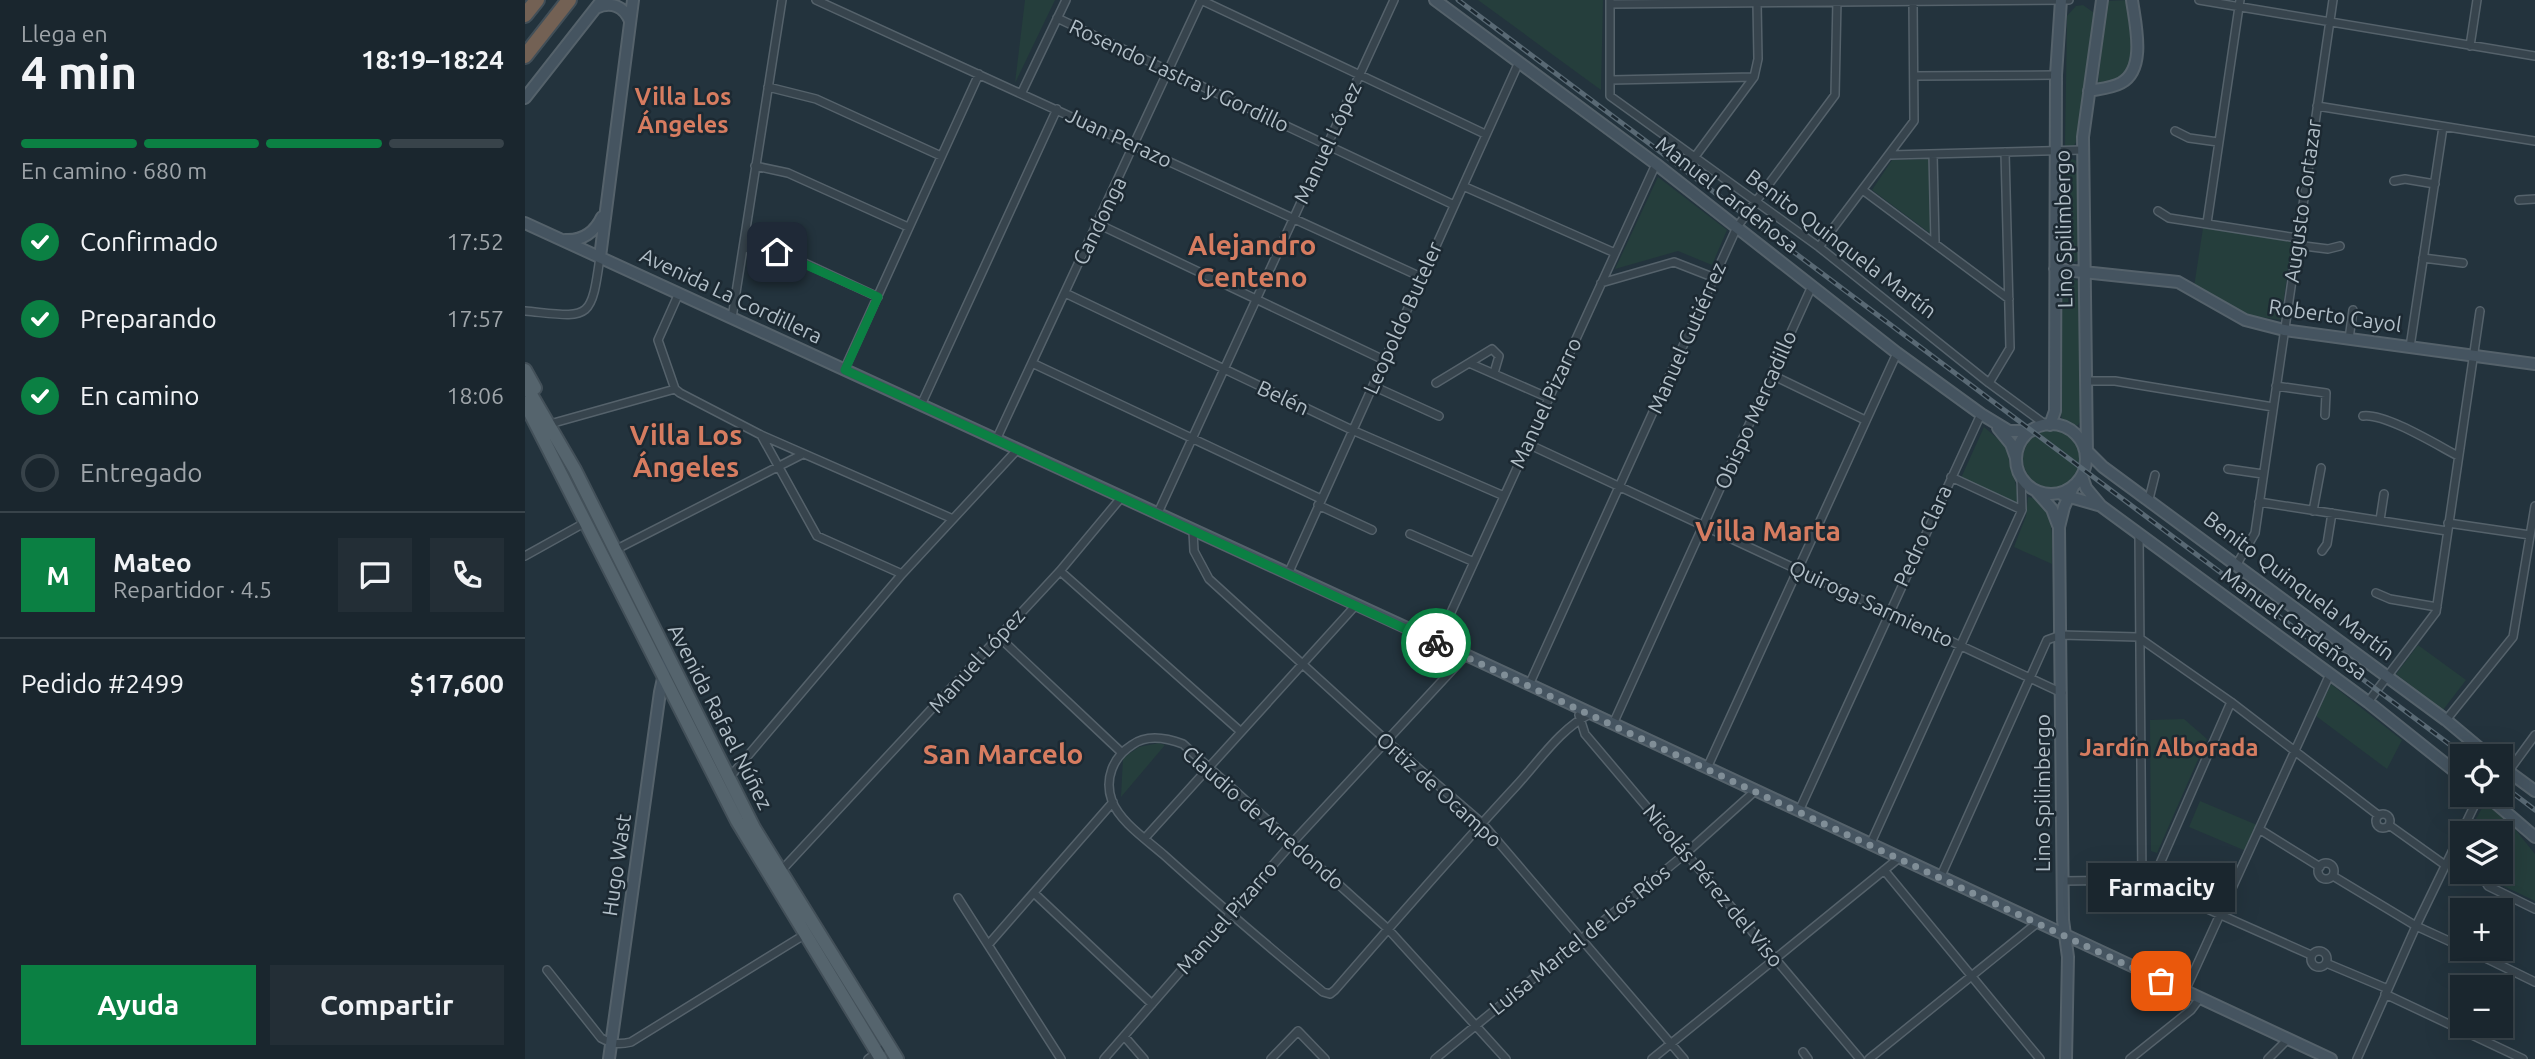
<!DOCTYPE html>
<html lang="es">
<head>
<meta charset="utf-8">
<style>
	body { margin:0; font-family:Ubuntu,sans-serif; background:#232e36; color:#f1f3f6; height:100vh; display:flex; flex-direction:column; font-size:26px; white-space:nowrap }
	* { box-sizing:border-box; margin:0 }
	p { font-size:23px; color:#9fa5aa }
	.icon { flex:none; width:38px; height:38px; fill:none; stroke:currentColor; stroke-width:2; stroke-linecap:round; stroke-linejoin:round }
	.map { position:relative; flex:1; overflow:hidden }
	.panel { display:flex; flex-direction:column; background:#1a262e; width:525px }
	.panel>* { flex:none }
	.fabs { position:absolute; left:1925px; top:744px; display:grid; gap:14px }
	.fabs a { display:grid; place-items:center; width:63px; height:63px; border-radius:0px; background:#1a262e; box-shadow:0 7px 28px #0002,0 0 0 2px #38434a; font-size:35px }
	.pin { position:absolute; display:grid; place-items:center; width:60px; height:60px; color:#fff; margin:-30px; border-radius:14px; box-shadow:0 4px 10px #0006 }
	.courier { position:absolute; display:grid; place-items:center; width:70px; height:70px; margin:-35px; border:5px solid #0b8043; border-radius:50%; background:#fff; color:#222; box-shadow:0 2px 9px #0007 }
	.bubble { position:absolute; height:49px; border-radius:0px; background:#1a262e; box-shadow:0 7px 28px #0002,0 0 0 2px #38434a; font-size:23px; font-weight:700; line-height:49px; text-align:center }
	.summary em { font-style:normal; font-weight:700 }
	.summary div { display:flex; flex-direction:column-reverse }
	.summary { display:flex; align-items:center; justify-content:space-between; height:119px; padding:0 21px }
	h1 { font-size:46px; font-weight:700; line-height:52px }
	.bar { display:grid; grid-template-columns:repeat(4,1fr); gap:10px 7px; align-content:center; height:84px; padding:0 21px }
	.bar i { height:9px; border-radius:5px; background:#38434a }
	.bar .selected { background:#0b8043 }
	.bar p { grid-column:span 4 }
	.line { display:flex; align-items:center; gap:18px; padding:0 21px; border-top:2px solid #38434a }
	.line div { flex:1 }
	.round { display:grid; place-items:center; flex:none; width:74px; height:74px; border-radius:0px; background:#232e36 }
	ol { padding:0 21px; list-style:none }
	li { display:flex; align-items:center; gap:21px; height:77px }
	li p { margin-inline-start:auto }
	li .icon { padding:7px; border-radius:50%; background:#0b8043; color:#fff; stroke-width:4 }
	li:last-child { color:#9fa5aa }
	li i { width:38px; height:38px; border:4px solid #38434a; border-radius:50% }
	.action { display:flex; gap:14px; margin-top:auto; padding:14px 21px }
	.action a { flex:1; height:80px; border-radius:0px; background:#0b8043; color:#fff; font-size:28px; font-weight:700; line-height:80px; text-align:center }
	.action a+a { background:#232e36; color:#f1f3f6 }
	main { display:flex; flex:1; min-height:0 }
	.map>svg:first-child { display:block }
	.green { fill:#253e3c }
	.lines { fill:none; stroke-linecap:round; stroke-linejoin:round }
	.street-casing { stroke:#55626b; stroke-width:10 }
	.secondary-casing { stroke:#55626b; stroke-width:14 }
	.primary-casing { stroke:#435059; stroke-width:16 }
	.highway-casing { stroke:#424f58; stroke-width:18 }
	.street { stroke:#37444d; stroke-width:7 }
	.secondary { stroke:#455460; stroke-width:10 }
	.primary { stroke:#55646d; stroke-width:12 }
	.highway { stroke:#736154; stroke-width:14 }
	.rail-casing { stroke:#596974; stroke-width:5 }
	.rail { stroke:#1c2932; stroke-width:2.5; stroke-dasharray:8; stroke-linecap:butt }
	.done { stroke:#808e97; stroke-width:7; stroke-dasharray:0 12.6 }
	.route { stroke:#0b8043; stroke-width:9 }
	.labels { text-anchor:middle; stroke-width:5; stroke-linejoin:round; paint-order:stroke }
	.street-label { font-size:21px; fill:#b2bfc8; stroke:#1c2932 }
	.quarter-label { font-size:24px; font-weight:bold; fill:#d67c60; stroke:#1c2932 }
	.district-label { font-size:28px; font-weight:bold; fill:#d67c60; stroke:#1c2932 }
</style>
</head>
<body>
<main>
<section class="panel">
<div class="summary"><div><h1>4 min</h1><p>Llega en</p></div><em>18:19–18:24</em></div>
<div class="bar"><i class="selected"></i><i class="selected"></i><i class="selected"></i><i></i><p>En camino · 680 m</p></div>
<ol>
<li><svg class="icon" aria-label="check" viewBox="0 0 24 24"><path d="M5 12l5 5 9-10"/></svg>Confirmado<p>17:52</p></li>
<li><svg class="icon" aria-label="check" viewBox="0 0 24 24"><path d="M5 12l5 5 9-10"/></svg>Preparando<p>17:57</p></li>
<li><svg class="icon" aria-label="check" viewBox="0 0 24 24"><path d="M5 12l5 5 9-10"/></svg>En camino<p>18:06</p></li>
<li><i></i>Entregado</li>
</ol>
<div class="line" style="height:126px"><b class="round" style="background:#0b8043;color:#fff">M</b><div><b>Mateo</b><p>Repartidor · 4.5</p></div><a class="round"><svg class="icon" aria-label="chat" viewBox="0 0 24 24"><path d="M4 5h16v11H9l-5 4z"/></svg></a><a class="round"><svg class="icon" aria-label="phone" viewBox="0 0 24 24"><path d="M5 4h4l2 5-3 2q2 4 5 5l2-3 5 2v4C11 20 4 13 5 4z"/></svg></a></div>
<div class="line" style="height:91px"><div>Pedido #2499</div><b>$17,600</b></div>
<div class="action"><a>Ayuda</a><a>Compartir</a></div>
</section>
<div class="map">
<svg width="2010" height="1059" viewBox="0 0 2010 1059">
	<rect width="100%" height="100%" fill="#23333d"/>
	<!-- green -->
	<path class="green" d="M500,0h30l-40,83z
		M953,0h125l-2,90z
		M1603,0c6,25 14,90 -30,83l9,-82z
		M1558,5l14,10 -19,124 -5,8h-8l2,-131 9,-10z
		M1543,157l9,4 2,99 -8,4 -10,-5 -1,-97z
		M1404,159l2,75 -59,-44 20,-30z
		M1133,177l69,53 -15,35 -34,-14 -63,18z
		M1678,228l89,13 -11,79 -34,-5 -53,-28z
		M1544,277l9,4 6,135 -6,9 -6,2 -9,-6 -3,-9v-130z
		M1459,427l22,19c3,20 13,39 12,59l-57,-27z
		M1498 459a29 29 0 1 1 58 0a29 29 0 1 1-58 0Z
		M1503,497c30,4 23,45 24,67l-38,-17 12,-31z
		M1893,645l48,35 -23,30 -47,-36z
		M1806,684l71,56 -15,29 -71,-53z
		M1659,719l23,20 -50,114 -6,-2 -1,-131z
		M634,743l6,2 -44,52 2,-39 16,-11z
		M1675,801l57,24 -11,26 -57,-24z
		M1961,801l24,22 25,31v47l-44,-21 3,-8h7v-39h-33z"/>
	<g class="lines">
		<defs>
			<path id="street" d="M291,0l605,277
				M1085,0v96l209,151 170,136 57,42
				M1674,0l336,56
				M1085,4l459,-4
				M532,18l397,187
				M1945,46l7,-46
				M1389,76l142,-1
				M1086,80l143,-3
				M243,87l48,12 125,57
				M497,92l44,-92
				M1792,106l218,35
				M1650,131l14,7 29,4
				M1408,154l2,89
				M1366,155l191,-5
				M1169,158l60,-81 4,-18 -1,-56
				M230,166l33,7 120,54
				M1869,181l11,-2 30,5
				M938,186l152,67
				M1339,191l145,108
				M1994,200l16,-1
				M1633,211l11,7 128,20
				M1682,223l33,-223
				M573,224l286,136
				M1771,245l32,4 12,-3
				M1294,247l95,-126 -1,-118
				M218,248l42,6 93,43
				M1898,258l40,5
				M1076,283l73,-21 41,16
				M154,293l-21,47 17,49 5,4 81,42 192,84
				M540,293l287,137 152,66
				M0,311c64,6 66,12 75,-54
				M207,318l50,-318
				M1824,339l4,-29
				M1885,347l33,-220
				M507,363l289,136
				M944,363l23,-14 7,7 -5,17
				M319,370l135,-296
				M1247,375l93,45
				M1561,381h29l158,26
				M911,383l33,-20 80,35
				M1464,383l21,-35 -5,-196
				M848,386l66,30
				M1751,386l50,7 -1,22
				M396,405l136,-296
				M1838,416c22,-3 74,29 95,40
				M25,424l125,-35
				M236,435l56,101 85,38
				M471,440l205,-440 284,134
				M1003,444l534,249
				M1703,469l35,5
				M1426,477l71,33
				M1624,499l6,-24
				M1734,502l188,29
				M793,505l54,25
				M1788,511l8,-43
				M632,515l237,-515
				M1855,520l4,-26
				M1923,523l82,12
				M668,531l1,20 15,28 179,163 94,81 202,236
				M885,534l64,28
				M1614,535l3,345
				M90,550l188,-96
				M1797,551l5,-7 5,-31
				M0,556l61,-34
				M1712,564l18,-31 78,-533
				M535,571l180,160
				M763,574l231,-512
				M1851,593l14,6 47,8
				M474,637l122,115
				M912,643l219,-479
				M1004,685l208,-458 98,-132 2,-95
				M1843,702l68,-90 44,-301
				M1054,715l6,19 275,325
				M1921,720l67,-83 22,-131
				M1088,724l199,-438
				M1182,768l190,-415
				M1983,772l27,-37
				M204,778l173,-204 115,-124
				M1274,811l182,-397
				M1851 821a7 7 0 1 1 14 0a7 7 0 1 1-14 0Z
				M1864,825l56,40
				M1734,829l61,38
				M620,838l210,-232
				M1345,845l152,-335 -1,-34
				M1793 871a8 8 0 1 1 16 0a8 8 0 1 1-16 0Z
				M1359,870l156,189
				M1964,872l-4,9 3,5 47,23
				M254,873l281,-302 60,-72
				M1808,876l83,50 46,21
				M1415,878l107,-238 14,-5 77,2 93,65 147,113
				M1537,881l80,-1 169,75
				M1626,884l80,-182
				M510,894l117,110
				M433,898l103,161
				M463,945l125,-143
				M1940,948l70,34
				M1786 959a8 8 0 1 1 16 0a8 8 0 1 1-16 0Z
				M1801,963l62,26
				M22,970l54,68c11,6 18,7 30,4l173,-107
				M1660,991l145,-317
				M1860,994l138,65
				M599,1036l20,23
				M1278,1052l5,7
				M343,1059l20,-14
				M579,1059l189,-217 173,-187
				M746,1059l27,-28 27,28
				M910,1059l250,-205 70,-63
				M981,1059l-118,-130 -205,-185c-16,-6 -36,-10 -51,1 -19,12 -28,34 -20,56 8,21 35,39 52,54 52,47 105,92 159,137l7,2 5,-4c60,-69 120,-138 182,-205 22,-24 44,-57 73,-71
				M1127,1059l247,-201
				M1344,1059l168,-136
				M1605,1059l61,-49 9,-12
				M1743,1059l20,-20
				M1832,1059l59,-133 64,-132"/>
			<path id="secondary" d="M910,0l221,164 241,189 84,61 28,17h22
				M71,8c15,-7 28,-2 34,13
				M1564,91c10,-2 23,-3 32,-8 26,-14 14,-60 11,-83
				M0,98l77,-98
				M0,223l941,432 865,404
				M40,240c17,1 30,-8 37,-23
				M75,257l33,-257
				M1530,269l123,13 67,38 39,10 251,34
				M1491 459a35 35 0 1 1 70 0a35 35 0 1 1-70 0Z
				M1525,425l5,-14 1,-336 5,-75
				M1473,428l13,16 5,14
				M1560,449l18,18 343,253 43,36
				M1562,455l-4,-318 19,-137
				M1557,476l4,12 15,18 267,196 94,75
				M1512,492l15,17 6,16
				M1538,495l35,10
				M1976,766l34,25
				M1960,794l50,43
				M84,1059l51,-367 8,-36
				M1541,1059l2,-102 -5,-37 -4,-393 5,-20 10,-22"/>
			<path id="primary" d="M0,370l10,18
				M0,384l50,86 179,358 143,231
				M0,403l212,418 144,238"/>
			<path id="highway" d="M0,15l12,-15
				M0,56l44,-56"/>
		</defs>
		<!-- street casing -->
		<use href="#street" class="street-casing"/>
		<!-- secondary casing -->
		<use href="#secondary" class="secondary-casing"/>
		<!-- primary casing -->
		<use href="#primary" class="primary-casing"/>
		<!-- highway casing -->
		<use href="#highway" class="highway-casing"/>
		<!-- street -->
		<use href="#street" class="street"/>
		<!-- secondary -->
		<use href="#secondary" class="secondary"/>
		<!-- primary -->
		<use href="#primary" class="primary"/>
		<!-- highway -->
		<use href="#highway" class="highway"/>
		<defs>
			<path id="rail" d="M933,0l1007,756
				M1976,784l34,26"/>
		</defs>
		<!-- rail casing -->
		<use href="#rail" class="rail-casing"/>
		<!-- rail -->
		<use href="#rail" class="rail"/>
	</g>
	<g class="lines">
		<!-- done -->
		<path class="done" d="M911,643l725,338"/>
		<!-- route -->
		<path class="route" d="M252,252l101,45 -33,73 591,273"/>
	</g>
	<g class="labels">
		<!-- street labels -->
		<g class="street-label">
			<text transform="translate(654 76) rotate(25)" y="7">Rosendo Lastra y Gordillo</text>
			<text transform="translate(594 138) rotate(25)" y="7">Juan Perazo</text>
			<text transform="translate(803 143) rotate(-65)" y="7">Manuel López</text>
			<text transform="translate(1202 195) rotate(38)" y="7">Manuel Cardeñosa</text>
			<text transform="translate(1778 201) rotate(-82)" y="7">Augusto Cortazar</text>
			<text transform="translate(575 221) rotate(-64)" y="7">Candonga</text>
			<text transform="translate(1539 229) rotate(-91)" y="7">Lino Spilimbergo</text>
			<text transform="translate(1316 244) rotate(37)" y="7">Benito Quinquela Martín</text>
			<text transform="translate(206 296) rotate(25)" y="7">Avenida La Cordillera</text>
			<text transform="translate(1810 316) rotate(8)" y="7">Roberto Cayol</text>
			<text transform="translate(878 318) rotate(-66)" y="7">Leopoldo Buteler</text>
			<text transform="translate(1162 338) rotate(-66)" y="7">Manuel Gutiérrez</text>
			<text transform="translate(758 398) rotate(25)" y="7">Belén</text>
			<text transform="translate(1021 403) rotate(-65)" y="7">Manuel Pizarro</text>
			<text transform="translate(1231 410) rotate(-66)" y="7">Obispo Mercadillo</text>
			<text transform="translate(1398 536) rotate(-65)" y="7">Pedro Clara</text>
			<text transform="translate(1774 586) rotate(37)" y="7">Benito Quinquela Martín</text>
			<text transform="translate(1346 604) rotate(25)" y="7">Quiroga Sarmiento</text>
			<text transform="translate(1769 624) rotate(36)" y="7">Manuel Cardeñosa</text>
			<text transform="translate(452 661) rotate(-48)" y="7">Manuel López</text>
			<text transform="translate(195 717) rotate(63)" y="7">Avenida Rafael Núñez</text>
			<text transform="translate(914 790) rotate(42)" y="7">Ortiz de Ocampo</text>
			<text transform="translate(1518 793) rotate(-90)" y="7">Lino Spilimbergo</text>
			<text transform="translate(738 818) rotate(41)" y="7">Claudio de Arredondo</text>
			<text transform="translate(92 865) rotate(-82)" y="7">Hugo Wast</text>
			<text transform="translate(1188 886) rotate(50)" y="7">Nicolás Pérez del Viso</text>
			<text transform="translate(702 918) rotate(-49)" y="7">Manuel Pizarro</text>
			<text transform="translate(1055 940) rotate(-39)" y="7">Luisa Martel de Los Ríos</text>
		</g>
		<!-- quarter labels -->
		<g class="quarter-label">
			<text x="158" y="105">Villa Los<tspan x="158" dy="28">Ángeles</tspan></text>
			<text x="1644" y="756">Jardín Alborada</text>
		</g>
		<!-- district labels -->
		<g class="district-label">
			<text x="727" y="255">Alejandro<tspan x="727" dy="32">Centeno</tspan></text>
			<text x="161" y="445">Villa Los<tspan x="161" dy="32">Ángeles</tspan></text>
			<text x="1243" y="541">Villa Marta</text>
			<text x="478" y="764">San Marcelo</text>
		</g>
	</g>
</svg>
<div class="fabs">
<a><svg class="icon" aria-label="locate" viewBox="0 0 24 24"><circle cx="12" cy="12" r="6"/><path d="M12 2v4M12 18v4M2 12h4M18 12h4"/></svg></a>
<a><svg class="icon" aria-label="layers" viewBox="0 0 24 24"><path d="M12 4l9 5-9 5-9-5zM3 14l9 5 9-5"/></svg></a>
<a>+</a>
<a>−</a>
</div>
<div class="pin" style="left:1636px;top:981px;background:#ea580c"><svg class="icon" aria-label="bag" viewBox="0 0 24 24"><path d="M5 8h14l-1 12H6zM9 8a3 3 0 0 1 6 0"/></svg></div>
<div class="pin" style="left:252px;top:252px;background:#1f2937"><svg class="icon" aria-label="home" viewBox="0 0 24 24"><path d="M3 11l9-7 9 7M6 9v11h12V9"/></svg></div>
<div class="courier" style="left:911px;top:643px"><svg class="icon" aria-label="bike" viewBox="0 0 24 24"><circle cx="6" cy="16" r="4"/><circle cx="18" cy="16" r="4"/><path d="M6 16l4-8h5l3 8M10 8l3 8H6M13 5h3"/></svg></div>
<div class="bubble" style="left:1563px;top:863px;width:147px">Farmacity</div>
</div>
</main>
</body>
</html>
